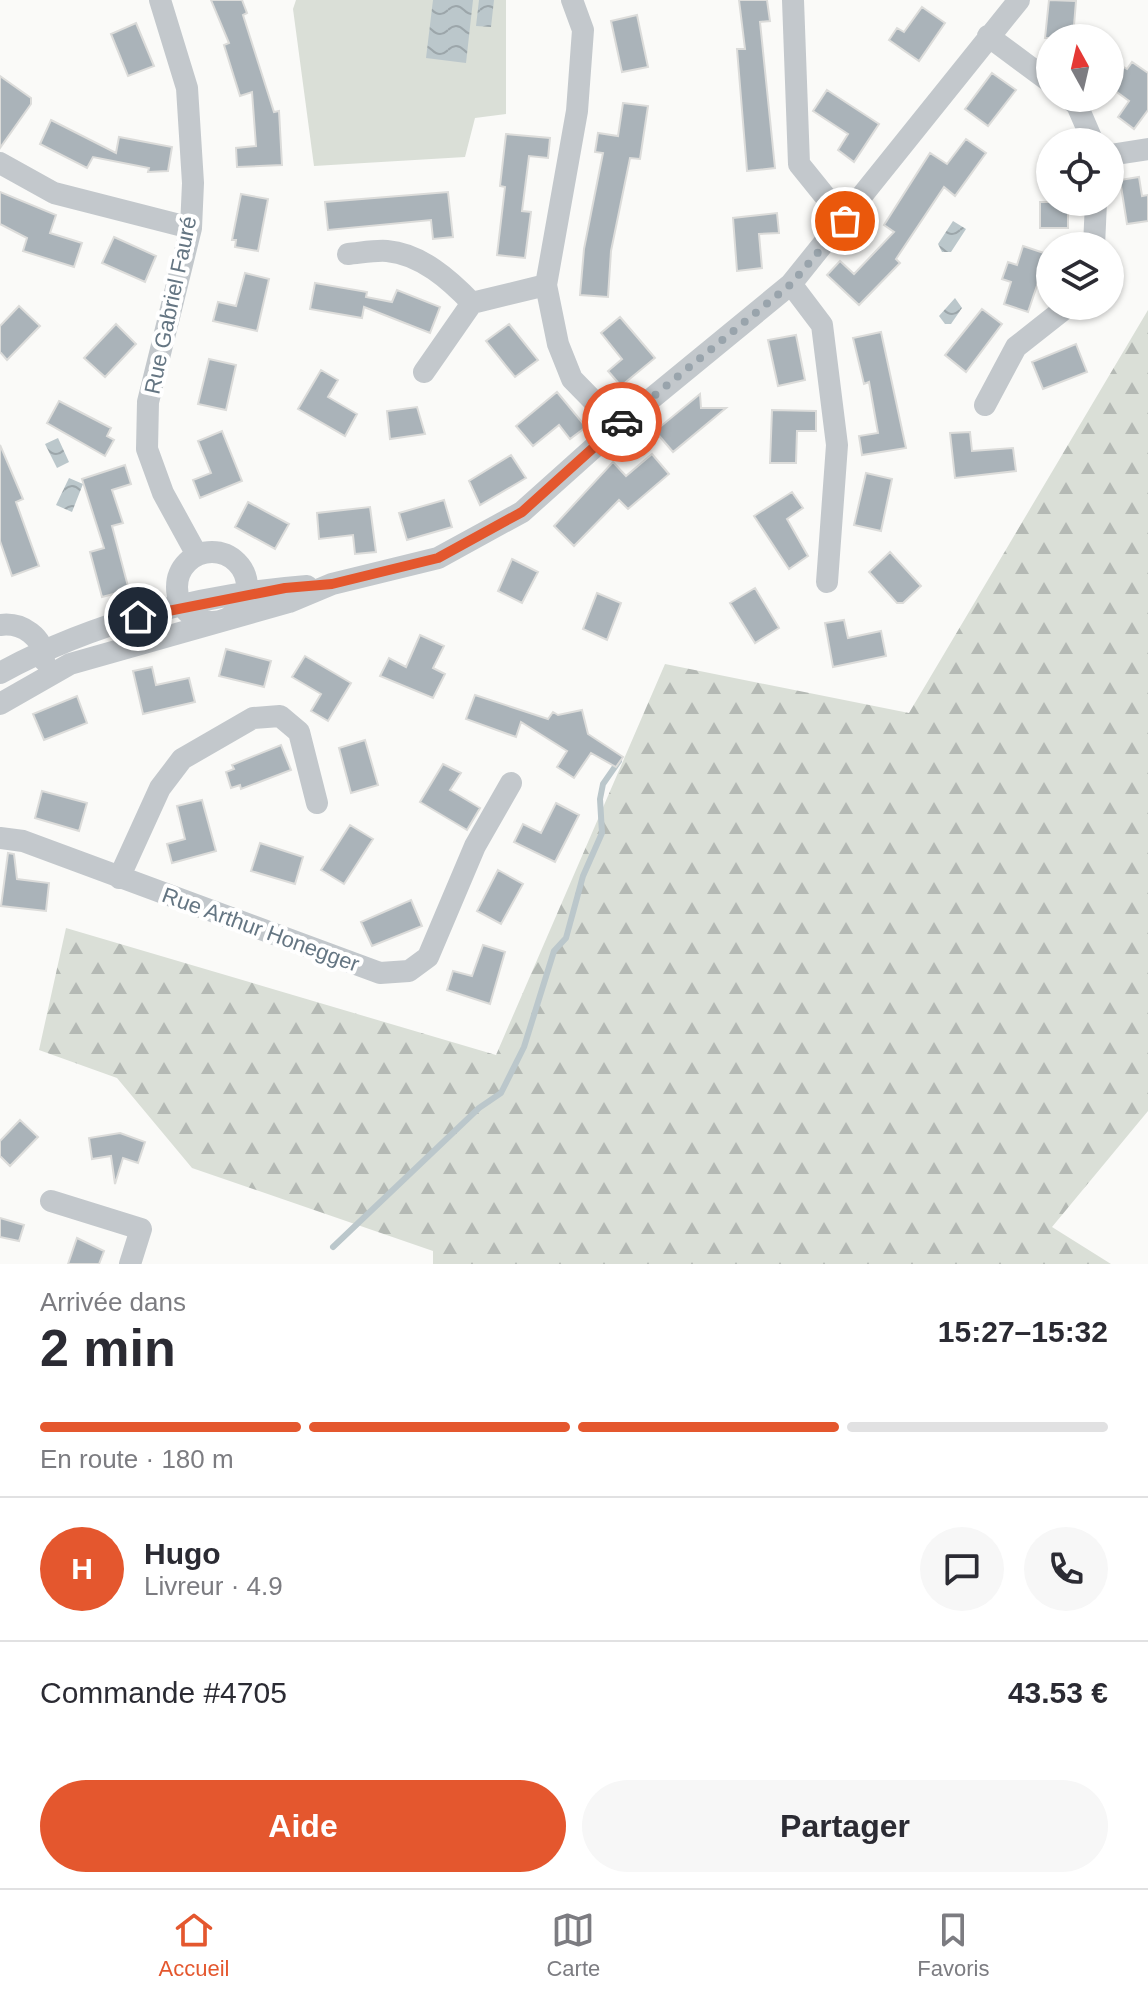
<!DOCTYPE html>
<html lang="fr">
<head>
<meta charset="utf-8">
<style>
	body { margin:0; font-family:Helvetica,sans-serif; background:#f7f7f7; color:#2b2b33; height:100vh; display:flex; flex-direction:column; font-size:30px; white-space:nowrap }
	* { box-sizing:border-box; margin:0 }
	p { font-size:26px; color:#7c7c81 }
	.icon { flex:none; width:44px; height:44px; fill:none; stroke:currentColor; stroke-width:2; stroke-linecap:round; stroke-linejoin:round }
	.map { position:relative; height:1264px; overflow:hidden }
	.side { display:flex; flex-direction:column; background:#fff; flex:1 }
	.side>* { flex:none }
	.needle { width:52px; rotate:352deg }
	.controls { position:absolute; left:1036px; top:24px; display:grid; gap:16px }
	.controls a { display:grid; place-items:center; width:88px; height:88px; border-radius:50%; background:#fff; box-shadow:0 2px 6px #0004; font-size:40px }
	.pin { position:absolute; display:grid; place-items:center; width:68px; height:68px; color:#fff; margin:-34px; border:4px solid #fff; border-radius:50%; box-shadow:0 2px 8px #0007 }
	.courier { position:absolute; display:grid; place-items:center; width:80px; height:80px; margin:-40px; border:6px solid #e4572e; border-radius:50%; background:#fff; color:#222; box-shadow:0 2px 10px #0007 }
	.summary em { font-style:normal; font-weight:700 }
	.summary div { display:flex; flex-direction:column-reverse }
	.summary { display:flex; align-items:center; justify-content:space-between; height:136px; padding:0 40px }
	h1 { font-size:52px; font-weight:700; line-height:60px }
	.bar { display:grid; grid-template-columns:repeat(4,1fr); gap:12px 8px; align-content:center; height:96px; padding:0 40px }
	.bar i { height:10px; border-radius:6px; background:#e1e1e2 }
	.bar .on { background:#e4572e }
	.bar p { grid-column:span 4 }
	.line { display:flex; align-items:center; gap:20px; padding:0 40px; border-top:2px solid #e1e1e2 }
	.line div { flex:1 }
	.round { display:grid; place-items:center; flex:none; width:84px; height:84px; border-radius:42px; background:#f7f7f7 }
	.cta { display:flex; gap:16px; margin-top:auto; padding:16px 40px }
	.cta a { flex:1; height:92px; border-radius:48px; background:#e4572e; color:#fff; font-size:32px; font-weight:700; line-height:92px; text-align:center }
	.cta a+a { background:#f7f7f7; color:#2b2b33 }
	.dock { display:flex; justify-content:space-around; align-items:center; height:112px; border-top:2px solid #e1e1e2; background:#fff; font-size:22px; color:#7c7c81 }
	.dock a { display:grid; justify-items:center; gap:4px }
	.dock .on { color:#e4572e }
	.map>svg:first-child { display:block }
	.grass { fill:#dadfd7 }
	.forest { fill:url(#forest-firs) }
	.water { fill:url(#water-waves) }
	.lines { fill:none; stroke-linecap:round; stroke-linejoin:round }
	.stream { stroke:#bbc7cb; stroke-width:6 }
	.building { fill:#aab3b9; stroke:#dcdcda; stroke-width:2 }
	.minor { stroke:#c3c8cc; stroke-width:22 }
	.done { stroke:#99a4ac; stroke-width:8; stroke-dasharray:0 14.4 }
	.route { stroke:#e4572e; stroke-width:10 }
	.labels { text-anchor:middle; stroke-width:8; stroke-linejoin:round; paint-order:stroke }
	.street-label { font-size:22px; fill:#657683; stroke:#fff }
</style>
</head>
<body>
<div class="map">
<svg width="1148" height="1264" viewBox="0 0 1148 1264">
	<defs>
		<pattern id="forest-firs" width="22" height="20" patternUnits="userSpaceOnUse" patternTransform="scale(2)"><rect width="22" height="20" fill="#dadfd7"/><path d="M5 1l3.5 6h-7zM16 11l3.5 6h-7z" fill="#b4b9b4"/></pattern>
		<pattern id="water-waves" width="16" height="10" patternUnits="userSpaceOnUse" patternTransform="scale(2)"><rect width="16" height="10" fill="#bbc7cb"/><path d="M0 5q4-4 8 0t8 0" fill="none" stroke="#9ca6aa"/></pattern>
	</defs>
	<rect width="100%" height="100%" fill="#fafaf8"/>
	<!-- grass -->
	<path class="grass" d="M296,0h210v114l-31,4 -10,39 -151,9 -21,-157z"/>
	<!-- forest -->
	<path class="forest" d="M1148,310v801l-96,116 59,37h-678v-13l-241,-83 -75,-90 -78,-28 27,-122 430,127 169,-391 244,49z"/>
	<!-- water -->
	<path class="water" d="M433,0h40l-7,63 -40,-5z
		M479,0h15l-3,27 -15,-1z
		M953,221l13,8 -15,23h-9l-4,-8z
		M955,298l7,10 -11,16h-6l-6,-8z
		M58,438l11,24 -12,6 -12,-24z
		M69,478l14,6 -11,28 -16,-7z"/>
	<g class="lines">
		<!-- stream -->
		<path class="stream" d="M333,1247l146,-139 22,-15 23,-46 30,-96 12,-13 17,-62 19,-43 -2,-34 3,-15 16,-23"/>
	</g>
	<!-- building -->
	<path class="building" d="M211,0h31l5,13 -4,2 31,97 5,-1 3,54 -45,2 -1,-19 20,-2 -4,-54 -12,4 -16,-51 5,-2z
		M739,0h28l3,21 -10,1 15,146 -28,3 -10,-122h8z
		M1049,0l27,1 -3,37h-28z
		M922,7l23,16 -26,38 -30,-21 8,-12 7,4z
		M637,15l11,52 -26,5 -11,-51z
		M136,23l18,43 -26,10 -17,-42z
		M1110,59l17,10 5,-7 16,11v37l-14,19 -16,-12 11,-16 -19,-14z
		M992,73l24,17 -28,36 -23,-17z
		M0,76l31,22v6l-31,44z
		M827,90l52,34 -25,38 -16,-12 10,-16 -35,-23z
		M623,103l25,3 -8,53 -10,-1 -19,93 -3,46 -28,-2 4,-46 19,-96 -8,-1 3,-19 20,3z
		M51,120l65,33 3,-16 53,10 -4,24 -20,1 1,-4 -56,-11 -6,11 -47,-24z
		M506,134l44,4 -2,20 -19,-2 -7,55 9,1 -6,46 -28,-3 8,-68 -5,-1z
		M966,139l20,14 -31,43 -11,-9 -48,72 4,4 -41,42 -32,-30 13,-14 14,13 40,-42 -10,-7 46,-72 17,11z
		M1139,177l3,19 6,-1v26l-21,3 -7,-44z
		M0,192l56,23 -6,18 32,10 -8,24 -51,-16 4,-13 -27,-14z
		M448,192l5,45 -20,2 -2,-19 -103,10 -3,-28z
		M241,194l27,5 -10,52 -23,-4 1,-7h-4z
		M1040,202h28v26h-28z
		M777,213l2,20 -20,1 3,34 -25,3 -4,-53z
		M114,237l42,19 -11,26 -43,-19z
		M1023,246l27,9v22l-9,-3 -13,38 -24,-8 7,-22 -9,-3 6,-17 9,3z
		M245,273l24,6 -12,52 -44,-10 5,-19 18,4z
		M315,283l52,9 -1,5 26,5 5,-12 43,17 -10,26 -66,-26 -2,11 -52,-9z
		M19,306l21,20 -33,34 -7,-8v-26z
		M982,309l20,15 -36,48 -21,-17z
		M620,317l35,41 -34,28 -13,-15 14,-12 -21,-26z
		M116,324l20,20 -31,33 -21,-19z
		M509,324l29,36 -23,17 -29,-36z
		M881,332l25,116 -44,7 -3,-19 19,-3 -9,-51 -5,2 -11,-46z
		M796,335l9,45 -27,6 -10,-46z
		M1076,344l11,28 -44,17 -11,-27z
		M209,359l27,6 -10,45 -28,-6z
		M321,370l17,10 -10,17 29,17 -12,22 -47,-27z
		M557,392l29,35 -16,12 -11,-14 -26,21 -17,-20z
		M700,394l1,14h25l-53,44 -18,-21z
		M59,401l52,27 -4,8 7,4 -9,16 -58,-33z
		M417,407l8,27 -35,5 -3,-28z
		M772,410l44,1v20h-19l-1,32h-26z
		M222,431l20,50 -42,17 -7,-18 18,-7 -13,-32z
		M970,432l2,19 41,-3 3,23 -61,7 -5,-45z
		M0,445l23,54 -7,3 23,64 -27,10 -12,-35z
		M652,454l17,20 -41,35 -9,-9 -45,46 -20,-20 59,-64 13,14z
		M511,455l15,23 -46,27 -11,-24z
		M125,465l6,19 -19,6 11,33 -11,3 17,64 -27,7 -12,-45 14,-4 -22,-69z
		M866,473l26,6 -11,52 -27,-6z
		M792,492l11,16 -16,11 21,37 -19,13 -35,-53z
		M444,500l8,27 -45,13 -8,-27z
		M248,502l41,22 -14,25 -40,-22z
		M370,507l6,45 -21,2 -2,-19 -34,4 -2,-26z
		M890,552l31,34 -18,17h-6l-28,-31z
		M512,559l26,13 -16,31 -24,-12z
		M755,588l24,40 -24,15 -25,-40z
		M597,593l24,10 -14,37 -24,-11z
		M844,620l4,18 33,-7 5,25 -53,11 -8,-44z
		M420,635l24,11 -11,22 12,6 -12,24 -53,-22 9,-18 17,9z
		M226,649l45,12 -7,26 -45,-11z
		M305,656l46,27 -23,38 -17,-10 10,-17 -29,-17z
		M152,667l4,18 33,-7 6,24 -52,12 -10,-43z
		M475,695l73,24 5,-7 5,3 24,-5 6,24 35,23 -7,10 -25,-14 -17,25 -17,-11 10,-16 -46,-29 -5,15 -50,-18z
		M77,696l10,27 -43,17 -11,-26z
		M365,740l13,45 -27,8 -12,-45z
		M281,745l10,25 -50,19 -1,-4 -9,3 -5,-16 8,-3 -2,-4z
		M443,764l18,9 -11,17 30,18 -13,22 -47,-28z
		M42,791l45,12 -8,28 -44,-13z
		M202,800l14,51 -44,12 -5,-19 18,-5 -8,-33z
		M556,803l23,12 -24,47 -41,-20 9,-18 18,9z
		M350,825l23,14 -29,45 -23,-14z
		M260,843l43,14 -8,27 -44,-13z
		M8,853l6,1 3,25 32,4 -3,28 -45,-5z
		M498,870l25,14 -22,40 -24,-13z
		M411,900l11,26 -50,20 -11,-24z
		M483,945l22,7 -15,52 -43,-14 6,-19 19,5z
		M20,1120l18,17 -28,29 -10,-10v-15z
		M120,1133l25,9 -7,21 -15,-5 -8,26 -4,-28 -19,3 -3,-21z
		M0,1218l24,7 -5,16 -19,-4z
		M77,1238l27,13 -5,13h-31z"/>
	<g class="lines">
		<!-- minor -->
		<path class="minor" d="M160,0l27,88 6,95 -2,45 -43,174 -1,47 16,44 34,62
			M572,0l11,30 -6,81 -31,174 12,59 14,35 46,47
			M793,0l6,164 46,57
			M988,36l62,46
			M1069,98l8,7 16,37
			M1110,155l38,-6
			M0,163l54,30 137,35
			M1094,246l2,-44
			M348,254c12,-1 27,-4 39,-3 34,3 63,29 85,52
			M791,284l31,41 15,120 -10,137
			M424,372l48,-69 74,-18
			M985,405l31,-58 52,-41
			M177 587a35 35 0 1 1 70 0a35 35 0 1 1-70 0Z
			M0,625c22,-3 44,12 44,35
			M0,673c93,-51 202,-79 307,-87
			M0,704l70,-40 219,-62 43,-18 106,-26 84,-46 96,-86 173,-142 228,-284
			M0,838l23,3 357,132 29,-2 19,-14 47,-111 36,-63
			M119,878l41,-90 22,-29 71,-41 27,-2 19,16 18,71
			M51,1201l90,28 -11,35"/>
	</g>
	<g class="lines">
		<!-- done -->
		<path class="done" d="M622,422l169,-138 54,-63"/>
		<!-- route -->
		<path class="route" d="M138,617l147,-29 47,-4 106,-26 84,-46 100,-90"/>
	</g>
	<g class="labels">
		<!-- street labels -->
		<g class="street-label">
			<text transform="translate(170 305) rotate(-78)" y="8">Rue Gabriel Fauré</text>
			<text transform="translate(261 929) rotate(20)" y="8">Rue Arthur Honegger</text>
		</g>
	</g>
</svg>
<div class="controls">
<a><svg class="needle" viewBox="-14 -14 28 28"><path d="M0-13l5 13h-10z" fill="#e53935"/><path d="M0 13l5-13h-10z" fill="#7c7c81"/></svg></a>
<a><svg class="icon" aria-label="locate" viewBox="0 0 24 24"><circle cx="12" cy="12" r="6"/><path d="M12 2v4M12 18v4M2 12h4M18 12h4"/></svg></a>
<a><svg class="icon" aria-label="layers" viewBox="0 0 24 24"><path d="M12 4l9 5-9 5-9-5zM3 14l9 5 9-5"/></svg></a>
</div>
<div class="pin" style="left:845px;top:221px;background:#ea580c"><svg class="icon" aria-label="bag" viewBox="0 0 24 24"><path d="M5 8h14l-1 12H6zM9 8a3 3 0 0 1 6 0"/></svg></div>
<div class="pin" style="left:138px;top:617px;background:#1f2937"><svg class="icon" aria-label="home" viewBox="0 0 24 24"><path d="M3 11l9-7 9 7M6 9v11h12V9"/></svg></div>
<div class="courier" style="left:622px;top:422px"><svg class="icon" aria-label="car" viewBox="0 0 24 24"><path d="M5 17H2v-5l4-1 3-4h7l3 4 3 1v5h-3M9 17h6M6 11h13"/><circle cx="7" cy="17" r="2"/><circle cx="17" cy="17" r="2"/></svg></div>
</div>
<section class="side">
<div class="summary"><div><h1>2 min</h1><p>Arrivée dans</p></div><em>15:27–15:32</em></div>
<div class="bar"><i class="on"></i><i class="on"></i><i class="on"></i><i></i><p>En route · 180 m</p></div>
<div class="line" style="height:144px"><b class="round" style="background:#e4572e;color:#fff">H</b><div><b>Hugo</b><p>Livreur · 4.9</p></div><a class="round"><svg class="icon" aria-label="chat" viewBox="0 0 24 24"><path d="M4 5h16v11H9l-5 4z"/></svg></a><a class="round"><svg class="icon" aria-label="phone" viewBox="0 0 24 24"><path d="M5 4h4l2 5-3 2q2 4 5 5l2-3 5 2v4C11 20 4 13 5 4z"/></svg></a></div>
<div class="line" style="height:104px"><div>Commande #4705</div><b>43.53 €</b></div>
<div class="cta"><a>Aide</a><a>Partager</a></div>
</section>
<nav class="dock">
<a class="on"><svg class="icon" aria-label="home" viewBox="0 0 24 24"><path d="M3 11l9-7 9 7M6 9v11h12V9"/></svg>Accueil</a>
<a><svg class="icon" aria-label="map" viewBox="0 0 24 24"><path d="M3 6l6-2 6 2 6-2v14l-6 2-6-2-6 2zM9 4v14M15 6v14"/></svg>Carte</a>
<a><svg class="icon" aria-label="saved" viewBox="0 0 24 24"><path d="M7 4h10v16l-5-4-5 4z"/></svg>Favoris</a>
</nav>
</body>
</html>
